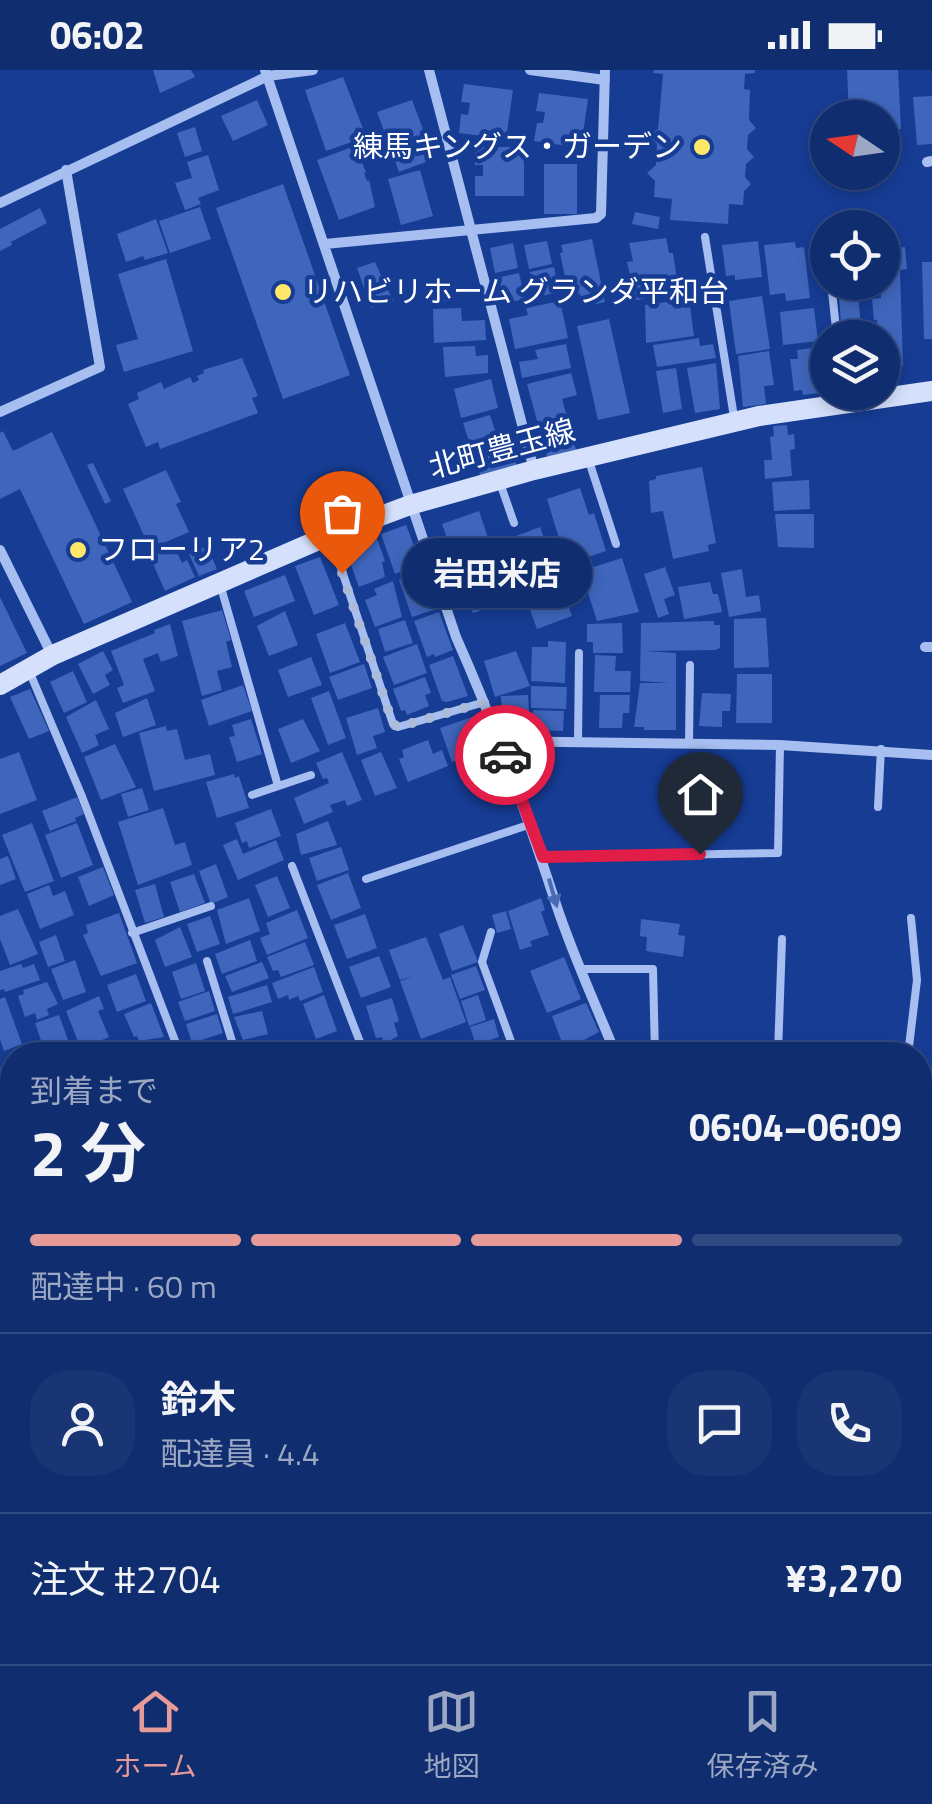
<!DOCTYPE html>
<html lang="ja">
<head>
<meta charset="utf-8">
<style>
	body { margin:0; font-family:"Titillium Web","Noto Sans JP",sans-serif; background:#193574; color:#f1f3f6; height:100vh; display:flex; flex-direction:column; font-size:38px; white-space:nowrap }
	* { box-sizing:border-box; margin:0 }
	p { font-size:32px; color:#9ca8c3 }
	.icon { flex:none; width:55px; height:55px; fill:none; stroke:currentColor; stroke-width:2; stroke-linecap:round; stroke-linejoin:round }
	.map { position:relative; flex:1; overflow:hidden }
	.side { position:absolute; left:0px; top:972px; width:932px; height:622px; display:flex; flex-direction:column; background:#102d6f; border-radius:40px 40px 0 0; box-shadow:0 5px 15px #0003,0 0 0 2px #304982 }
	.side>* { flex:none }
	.needle { width:65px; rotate:283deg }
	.controls { position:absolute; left:810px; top:30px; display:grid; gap:20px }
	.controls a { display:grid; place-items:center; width:90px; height:90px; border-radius:50%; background:#102d6f; box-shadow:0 5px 15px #0003,0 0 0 2px #304982; font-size:50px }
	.pin { position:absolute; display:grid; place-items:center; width:85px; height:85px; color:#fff; margin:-102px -42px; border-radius:50% 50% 50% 0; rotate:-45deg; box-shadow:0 0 10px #0007 }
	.pin .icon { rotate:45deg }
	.courier { position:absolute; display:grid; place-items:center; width:100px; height:100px; margin:-50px; border:8px solid #e11d48; border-radius:50%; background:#fff; color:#222; box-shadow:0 2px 12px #0007 }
	.bubble { position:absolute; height:70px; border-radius:35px; background:#102d6f; box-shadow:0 5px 15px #0003,0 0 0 2px #304982; font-size:32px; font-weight:700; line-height:70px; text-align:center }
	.summary em { font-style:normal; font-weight:700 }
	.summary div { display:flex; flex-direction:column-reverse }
	.summary { display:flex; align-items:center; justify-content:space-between; height:170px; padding:0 30px }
	h1 { font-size:65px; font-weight:700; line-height:75px }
	.bar { display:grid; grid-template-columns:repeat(4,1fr); gap:15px 10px; align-content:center; height:120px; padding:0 30px }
	.bar i { height:12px; border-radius:8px; background:#304982 }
	.bar .selected { background:#e69b98 }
	.bar p { grid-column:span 4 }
	.line { display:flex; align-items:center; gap:25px; padding:0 30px; border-top:2px solid #304982 }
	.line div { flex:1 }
	.round { display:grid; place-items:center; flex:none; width:105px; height:105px; border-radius:40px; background:#193574 }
	.status { display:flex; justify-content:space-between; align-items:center; height:70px; padding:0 50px; background:#102d6f; direction:ltr }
	.status svg { height:28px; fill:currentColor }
	.tabs { display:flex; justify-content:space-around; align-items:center; height:140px; border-top:2px solid #304982; background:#102d6f; font-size:28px; color:#9ca8c3 }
	.tabs a { display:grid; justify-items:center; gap:5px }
	.tabs .selected { color:#e69b98 }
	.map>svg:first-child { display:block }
	.green { fill:#2a55b3 }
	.building { fill:#3f66bc }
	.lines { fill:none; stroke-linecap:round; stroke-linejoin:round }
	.service { stroke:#a7bef1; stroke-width:8 }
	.minor { stroke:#a7bef1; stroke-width:10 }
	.tertiary { stroke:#a7bef1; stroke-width:18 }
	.secondary { stroke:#d5e1fc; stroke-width:20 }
	.oneway { fill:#496ab5 }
	.done { stroke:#adbbda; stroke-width:10; stroke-dasharray:0 18 }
	.route { stroke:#e11d48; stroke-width:12 }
	.poi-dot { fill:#ffe867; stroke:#163c94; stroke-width:4 }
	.labels { text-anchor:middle; stroke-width:9; stroke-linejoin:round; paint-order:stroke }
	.poi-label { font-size:30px; fill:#fff; stroke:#163c94; text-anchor:start }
	.street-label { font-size:30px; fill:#fff; stroke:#163c94 }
</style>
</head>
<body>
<div class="status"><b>06:02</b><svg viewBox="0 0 49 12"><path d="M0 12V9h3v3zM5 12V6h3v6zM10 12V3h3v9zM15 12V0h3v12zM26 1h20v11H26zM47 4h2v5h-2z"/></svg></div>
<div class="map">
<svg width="932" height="1594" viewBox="0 0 932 1594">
	<rect width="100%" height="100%" fill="#163c94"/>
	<!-- green -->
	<path class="green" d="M12,1128v126l-12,-44v-79z
		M386,1582l1,4 65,8h-271v-11z"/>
	<!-- building -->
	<path class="building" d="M153,0h38l4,7 -35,16z
		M654,0h101v3l-10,1 -1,15 6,1 -1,30 7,8 -8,7 -1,14 7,8 -8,7 -1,13 6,7 -7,7 -1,14 -14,-1 -1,20 -58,-4 2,-21 -18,-2 1,-16 -8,-8 9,-8 1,-21 -8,-8 9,-7 5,-55 -10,-1z
		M847,0h51l3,59 -19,1v-12h-33z
		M343,7l21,54 -1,7 -37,13 -21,-61z
		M464,14l49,6 -7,49 -47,-6 2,-19 7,1 2,-12 -9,-1z
		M539,23l49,6 -7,49 -47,-7 3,-18h6l2,-11 -9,-1z
		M932,26v48l-15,1 -4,-48z
		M257,30l11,25 -35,16 -12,-25z
		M412,30l22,59 -35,13 -22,-60z
		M195,57l7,24 -17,6 -8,-24z
		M355,76l11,26 -2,1 3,8 2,-1 6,27 -36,13 -22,-60z
		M475,77h49v49h-49v-20h8v-11h-8z
		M208,85l11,35 -21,8 3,6 -16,6 -10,-27 17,-5 -5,-16z
		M544,94h33v50h-33z
		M420,100l13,46 -32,9 -13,-46z
		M283,114l67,191 -67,24 -67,-191z
		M200,137l11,32 -41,14 -11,-32z
		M40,138l7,15 -36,19 1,3 -12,6v-22z
		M635,142l25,5 -2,12 -26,-5z
		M156,149l12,34 -23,7 -2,-4 -17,6 -9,-28z
		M895,159l1,19 9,-1 2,22 -7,1 3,96 -21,2v-30h-3l-2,-18h-3l-2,-21 9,-1 1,-68z
		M666,168l3,15h4l6,40 -43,7 -9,-38 6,-1 -4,-18z
		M592,169l13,63 -23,5 -2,-14 -11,3 -9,-43 3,-1 -2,-7z
		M547,171l5,23 -23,5 -5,-24z
		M758,171l4,36 -27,3v-5l-9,1 -4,-31z
		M795,172l1,6 8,-1 6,51 -24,3 -1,-8 -15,2 -6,-50z
		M513,173l5,25 -23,5 -5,-25z
		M166,189l27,92 -69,21 -8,-27 22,-6 -20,-65z
		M375,192l18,39 -22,7 -14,-40z
		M922,192h10v77h-8z
		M554,197l5,25 -23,5 -6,-25z
		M519,203l6,26 -24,5 -5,-26z
		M838,212h19l5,56h-20z
		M450,218l1,13 -23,1v-13z
		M762,226l8,53 -34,5 -7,-53z
		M689,229l5,37 -48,7 -1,-38z
		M560,231l8,37 -53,11 -6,-30 19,-4 -2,-7z
		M461,238l1,13 23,-1 1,20 -52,3 -1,-34z
		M814,238l4,33 -35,4 -3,-33z
		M609,249l21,94 -32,7 -21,-94z
		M699,268l1,8 13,-2 3,14 -59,9 -4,-22z
		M566,274l5,24 -49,10 -3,-16 19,-3 -3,-9z
		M475,276l1,10 12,-1v18l-43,4 -2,-30z
		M828,276v46l-25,3 -1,-5 -8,1 -4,-32h8l-1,-9z
		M769,281l5,34 -10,1 2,18 -23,3 -5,-51z
		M242,288l16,38 -6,2 6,15 -98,36 -2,-7 -12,5 -18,-43 11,-5 -2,-6 24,-11 3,7 26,-12 3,6 6,-3 -2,-4 7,-3 -1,-3z
		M716,293l4,46 -25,4 -8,-45z
		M676,298l6,41 -19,4 -7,-42z
		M571,303l6,22 -15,4 14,51 -29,7 -20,-73z
		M491,309l7,29 -37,10 -7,-29z
		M490,345l6,18 10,-3 11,36 -36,12 -18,-55z
		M787,355l1,10 6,-1 1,15 -5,1 2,26 -27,3 -1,-19h8l-2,-23 4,-1 -1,-10z
		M3,361l10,20 39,-19 80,170 -48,22 -64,-135 -20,10v-66z
		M93,393l18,38 -6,3 -18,-39z
		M702,397l14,76 -8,2 1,6 -36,8 -10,-48 -12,2 -2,-32 7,-2v-3z
		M166,400l15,32 -5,2 13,28 -39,17 -27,-60z
		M809,410l1,29 -36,2 -2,-29z
		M580,418l9,27 5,-2 12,38 -39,13 -20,-65z
		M479,441l30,89 -36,13 -31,-89z
		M775,444h39v34l-36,-1z
		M406,455l15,39 -26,10 -14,-40z
		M540,457l32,89 -35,13 -32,-89z
		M376,466l9,25 -3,1 3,15 -26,10 -13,-36z
		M174,476l8,17 5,-3 8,17 -30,14 -15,-34z
		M207,476l10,23 -18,7 -10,-22z
		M320,487l19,48 -25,10 -19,-49z
		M622,488l17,54 -42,9 -16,-50z
		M423,497l13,42 -24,8 -13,-37 6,-2 -1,-4z
		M665,497l10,28 -11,4 5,15 -11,4 -14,-44z
		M742,499l4,28 13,-2 2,16 -32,6 -8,-44z
		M285,505l10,26 -41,16 -10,-26z
		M393,511l9,36 -27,10 -10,-27 12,-5 -3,-6z
		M710,512l3,12h5l4,18 -38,7 -6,-32z
		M0,527l27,56 -27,13z
		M222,540l9,30 -5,2 6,25 -15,4 5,19 -20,6 -20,-75z
		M285,541l13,34 -29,11 -12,-30z
		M439,542l14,38 -18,7 -1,-3 -7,3 -13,-36z
		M766,548l3,49 -35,1v-49z
		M405,550l8,23 -28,9 -7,-23z
		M714,551v4h6v23l-5,2 -70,1 31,2v77h-32v-3h-10l6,-44h30l-30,-2 1,-58z
		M345,553l15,39 -30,11 -14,-39z
		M622,553l1,30h-30v-11h-6v-18z
		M170,554l8,32 -17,6 -3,-9 -15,6 12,32 -32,12 -6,-15 7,-3 -13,-34 44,-18 -1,-3z
		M548,571l18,1 -1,41 -34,-2 1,-34h16z
		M417,574l10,29 -33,12 -11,-28z
		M103,581l10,19 -8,5 5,10 -17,9 -15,-30z
		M516,581l14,35 -35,11 -11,-36z
		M595,585l21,1 -1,15h16l-1,21h-36z
		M453,586l15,40 -21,6 -5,-1 -13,-36z
		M311,587l11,28 -34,12 -10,-27z
		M364,594l8,24 -34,12 -9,-23z
		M73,601l14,31 -23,11 -14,-31z
		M737,604h35v49h-36z
		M425,607l6,16 -6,2 4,11 -22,9 -2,-5 -4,1 -8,-22z
		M243,615l9,26 -43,15 -8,-26z
		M531,616l36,1 -1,22 -35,-1z
		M30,619l19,42 -20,8 -19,-42z
		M329,621l17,47 -18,7 -17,-47z
		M702,623l29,1 -1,17h-8v16l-23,-1z
		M528,625l1,17 -5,2v6l-22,3 -1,-27z
		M600,625h30l-1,18h-6l-1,15h-23z
		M147,628l9,27 -33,12 -8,-24z
		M96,630l13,29 -14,6 4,10 -17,8 -16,-36z
		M378,638l7,24 -12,4 4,12 -20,7 -11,-37z
		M533,640l31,1 -1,20 -31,-1z
		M475,646l12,33 -35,13 -12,-34z
		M251,649l11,35 -25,8 -8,-25 6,-1 -3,-11z
		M303,649l17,32 -29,12 -13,-34z
		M166,656l1,5 10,-2 8,31 25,-6 5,21 -61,16 -15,-58z
		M428,670l5,14 9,-4 6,16 -40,16 -9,-23 5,-2 -2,-7z
		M115,674l21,43 -35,13 -17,-43z
		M19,682l18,48 -37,14v-55z
		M342,682l20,48 -15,6 -2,-6 -15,5 3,7 -29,12 -10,-26 35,-15 -2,-5 -4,1 -7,-16z
		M381,682l16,36 -22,8 -14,-36z
		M234,704l1,4 4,-2 10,32 -32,10 -11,-36z
		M142,718l7,22 -21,7 -7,-23z
		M77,727l7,17 -9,4 1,3 -26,10 -8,-20z
		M163,738l12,37 10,-3 7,23 -54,20 -20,-63z
		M271,739l10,27 -32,12 -2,-7 -5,2 -7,-20z
		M328,751l9,24 -36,10 -5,-21z
		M32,753l22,58 -29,11 -23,-57z
		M77,753l16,42 -32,13 -16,-43z
		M237,769l6,15 33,-14 8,20 -46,20 -15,-35z
		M341,777l8,23 -32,11 -8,-23z
		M8,786l8,23 -16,6v-26z
		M216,794l12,33 -17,7 -12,-33z
		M103,797l11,28 -25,11 -11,-29z
		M348,803l13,35 -30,12 -14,-35z
		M194,804l11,29 -25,9 -10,-30z
		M277,806l13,32 -22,9 -13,-32z
		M155,814l9,33 -19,6 -10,-33z
		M49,815l4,11 12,-5 9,24 -34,14 -13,-35z
		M249,828l11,33 -34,13 -9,-34z
		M541,828l4,12 -4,2 8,23 -19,6 2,5 -12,4 -12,-39z
		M18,839l20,45 -28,11 -10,-26v-23z
		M297,840l11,28 -41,17 -7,-17 10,-4 -4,-11z
		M506,841l5,18 -14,4 -5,-18z
		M119,843l18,50 -36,13 -18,-41 5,-2 -2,-8z
		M365,844l12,34 -30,11 -13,-34z
		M210,846l10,28 -23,8 -10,-28z
		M641,849l39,5 -2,11 7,1 -2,21 -37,-6 1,-14 -7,-1z
		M463,855l15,37 -26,9 -13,-37z
		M180,857l12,30 -27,10 -10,-27z
		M56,865l9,26 -17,6 -9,-25z
		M426,867l17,43 7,-3 16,45 -45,17 -21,-58 14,-5 -14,4 -11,-30z
		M250,870l7,21 -35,13 -7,-20z
		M305,872l9,23 -33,12 -3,-7 -5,1 -6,-14z
		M379,886l12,31 -30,11 -12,-31z
		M564,887l17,42 -34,14 -17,-42z
		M75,890l11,32 -23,8 -12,-31z
		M262,892l7,16 -37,14 -7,-16z
		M196,893l9,28 -24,8 -9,-27z
		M21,894l2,4 11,-4 6,16 -35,12 -1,-3 -4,1v-19z
		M476,896l9,24 -25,9 -9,-24z
		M314,897l9,25 -23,9 -2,-5 -9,4 -1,-5 -10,4 -6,-16z
		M136,904l10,27 -29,11 -10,-27z
		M47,912l11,22 -11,5 2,6 -12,5 -2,-7 -10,4 -7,-21 6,-2 -1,-4z
		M267,915l5,17 -39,12 -5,-17z
		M209,921l6,20 -30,10 -7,-19z
		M324,925l13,36 -21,8 -13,-35z
		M478,925l8,25 -17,6 -8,-25z
		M99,926l5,13 -6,2 11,26 -28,12 -15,-38z
		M5,927l17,47 -18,7 -4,-12v-40z
		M392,928l7,23 -5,2 4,13 -14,8 -2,-7 -6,1 -10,-32z
		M151,933l13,34 -25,4 -2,-5 -3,1 -10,-23z
		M586,933l13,29 -17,9 -21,-1 -9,-24z
		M262,941l6,23 -25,6 -9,-23z
		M217,944l6,19 -31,10 -6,-19z
		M59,945l12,33 -25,7 -11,-32z
		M494,949l5,18 -23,8 -6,-18z
		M8,1086l4,15v21l-12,4v-38z
		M920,1293h12v100h-12z
		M12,1411v32h-12v-31z
		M0,1448h12v68l-12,2z
		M12,1528v55l-12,2v-54z
		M99,1583v11h-54v-10z"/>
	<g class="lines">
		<!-- service -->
		<path class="service" d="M705,167l29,180
			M831,212l6,56
			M588,388l28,86
			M499,410l15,43
			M330,465l63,189 5,3 87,-25
			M220,514l58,202
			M30,603l51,121 99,260
			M578,672l1,-89
			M689,673l1,-78
			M252,725l59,-20
			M878,737l3,-58
			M543,787l235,-4 2,-108
			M292,796l73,189
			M366,809l165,-55
			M491,862l-9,30 34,93
			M132,863l79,-27
			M207,891l29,93
			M580,899h73l2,86
			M778,984l4,-115
			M908,985l9,-75 -6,-62
			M0,1002l6,17
			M3,1295l9,32
			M920,1533l12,1
			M119,1594v-12"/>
		<!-- minor -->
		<path class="minor" d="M265,0l191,567c39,87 70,176 100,267 17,52 40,101 60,151
			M429,0l105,400
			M530,0l75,10
			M927,92l5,-1
			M0,133l268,-127 45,-6
			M325,174l271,-26 5,-4 4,-144
			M0,342l100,-45 -34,-197
			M0,480l52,105
			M925,577h7
			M499,671l281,4 152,10
			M146,985h165
			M746,985h52
			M920,1006l12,4
			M0,1021l12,-4
			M620,1582v12"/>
		<!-- tertiary -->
		<path class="tertiary" d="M0,1383l12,2
			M920,1407h12"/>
		<!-- secondary -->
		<path class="secondary" d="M0,615l53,-30 277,-120 80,-30 124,-35 225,-54 173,-25"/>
	</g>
	<!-- one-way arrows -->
	<defs><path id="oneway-solid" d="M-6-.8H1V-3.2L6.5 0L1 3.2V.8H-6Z" transform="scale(2.5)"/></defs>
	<use class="oneway" href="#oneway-solid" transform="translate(553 823) rotate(74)"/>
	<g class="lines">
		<!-- done -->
		<path class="done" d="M342,503l51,151 5,3 87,-25 20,53"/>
		<!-- route -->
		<path class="route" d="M505,685l38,102 157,-3"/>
	</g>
	<!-- markers -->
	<g class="poi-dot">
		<circle cx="702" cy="77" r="10"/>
		<circle cx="283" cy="222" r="10"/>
		<circle cx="78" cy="480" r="10"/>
	</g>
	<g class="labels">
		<!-- poi labels -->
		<g class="poi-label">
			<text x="682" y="87" text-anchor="end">練馬キングス・ガーデン</text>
			<text x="303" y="232">リハビリホーム グランダ平和台</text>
			<text x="98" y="490">フローリア2</text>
		</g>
		<!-- street labels -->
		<g class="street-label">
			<text transform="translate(502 379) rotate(-15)" y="10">北町豊玉線</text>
		</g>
	</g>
</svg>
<div class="controls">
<a><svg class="needle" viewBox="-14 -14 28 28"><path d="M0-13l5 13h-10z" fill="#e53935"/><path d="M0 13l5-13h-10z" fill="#9ca8c3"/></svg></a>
<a><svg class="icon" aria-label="locate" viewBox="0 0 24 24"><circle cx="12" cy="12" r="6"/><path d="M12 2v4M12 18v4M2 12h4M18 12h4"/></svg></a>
<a><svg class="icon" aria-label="layers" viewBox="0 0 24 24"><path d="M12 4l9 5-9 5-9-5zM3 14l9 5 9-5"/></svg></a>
</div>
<div class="pin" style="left:342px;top:503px;background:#ea580c"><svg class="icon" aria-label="bag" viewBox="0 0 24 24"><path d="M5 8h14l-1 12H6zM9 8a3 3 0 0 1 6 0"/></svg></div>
<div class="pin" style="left:700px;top:784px;background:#1f2937"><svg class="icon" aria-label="home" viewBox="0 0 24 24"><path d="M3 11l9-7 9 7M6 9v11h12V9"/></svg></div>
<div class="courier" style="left:505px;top:685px"><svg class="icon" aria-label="car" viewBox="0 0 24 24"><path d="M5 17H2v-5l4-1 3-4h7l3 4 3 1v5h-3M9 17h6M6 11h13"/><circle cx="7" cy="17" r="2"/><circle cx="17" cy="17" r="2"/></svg></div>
<div class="bubble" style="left:402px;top:468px;width:190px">岩田米店</div>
<section class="side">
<div class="summary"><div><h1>2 分</h1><p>到着まで</p></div><em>06:04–06:09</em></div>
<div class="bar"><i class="selected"></i><i class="selected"></i><i class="selected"></i><i></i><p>配達中 · 60 m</p></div>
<div class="line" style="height:180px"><a class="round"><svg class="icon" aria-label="person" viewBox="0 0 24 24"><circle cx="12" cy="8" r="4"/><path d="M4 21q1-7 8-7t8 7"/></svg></a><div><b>鈴木</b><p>配達員 · 4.4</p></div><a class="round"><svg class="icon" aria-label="chat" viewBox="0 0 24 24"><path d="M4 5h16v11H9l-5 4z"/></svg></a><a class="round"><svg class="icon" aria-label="phone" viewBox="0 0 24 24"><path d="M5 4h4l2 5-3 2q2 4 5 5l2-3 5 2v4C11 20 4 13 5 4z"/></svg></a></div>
<div class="line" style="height:130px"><div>注文 #2704</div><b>¥3,270</b></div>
</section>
</div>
<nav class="tabs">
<a class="selected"><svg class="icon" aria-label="home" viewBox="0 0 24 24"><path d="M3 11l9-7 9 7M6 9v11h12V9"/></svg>ホーム</a>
<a><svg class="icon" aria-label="map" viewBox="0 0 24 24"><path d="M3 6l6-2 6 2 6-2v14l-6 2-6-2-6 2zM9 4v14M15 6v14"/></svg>地図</a>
<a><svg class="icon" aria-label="saved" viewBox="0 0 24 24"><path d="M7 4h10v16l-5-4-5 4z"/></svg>保存済み</a>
</nav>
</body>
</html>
